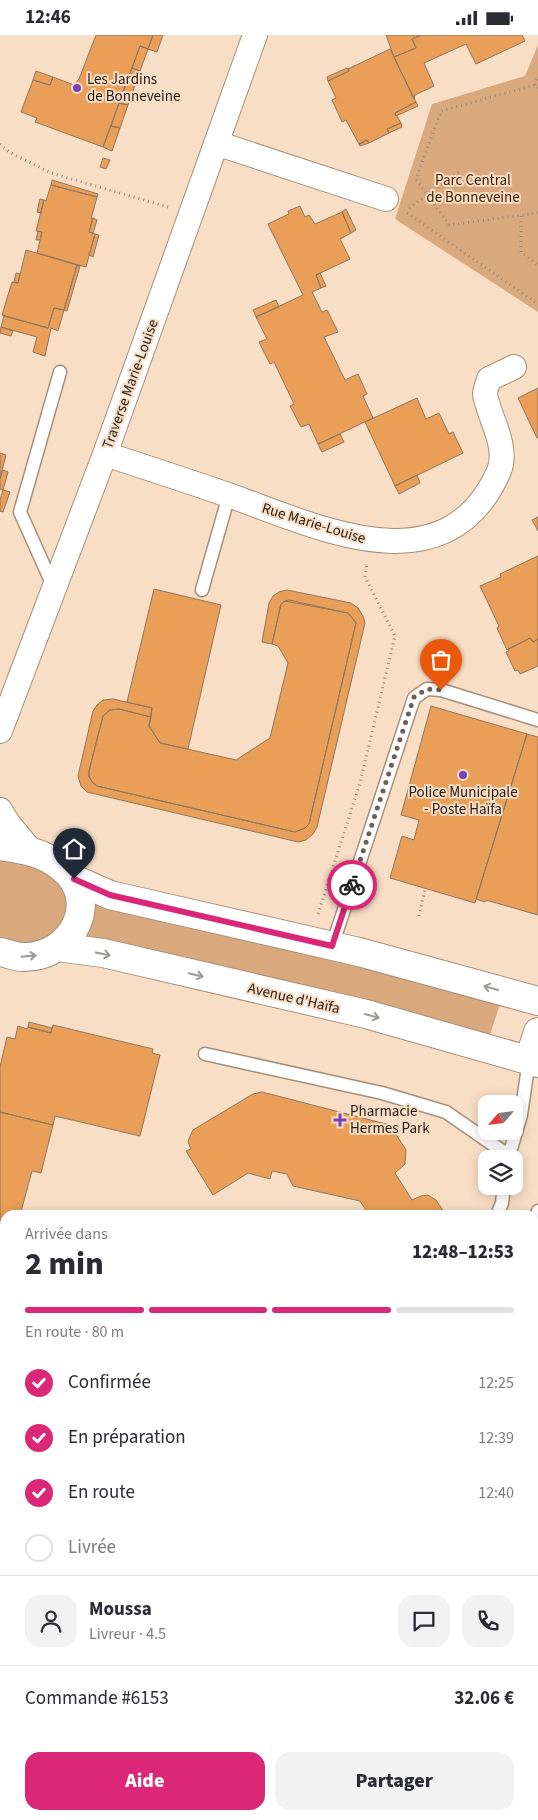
<!DOCTYPE html>
<html lang="fr">
<head>
<meta charset="utf-8">
<style>
	body { margin:0; font-family:"Source Sans 3",sans-serif; background:#f2f2f3; color:#2b2b33; height:100vh; display:flex; flex-direction:column; font-size:19px; white-space:nowrap }
	* { box-sizing:border-box; margin:0 }
	p { font-size:16px; color:#7c7c81 }
	.icon { flex:none; width:28px; height:28px; fill:none; stroke:currentColor; stroke-width:2; stroke-linecap:round; stroke-linejoin:round }
	.map { position:relative; flex:1; overflow:hidden }
	.details { position:absolute; left:0px; top:1175px; width:539px; height:610px; display:flex; flex-direction:column; background:#fff; border-radius:15px 15px 0 0; box-shadow:0 2px 12px #0003 }
	.details>* { flex:none }
	.needle { width:32px; rotate:242deg }
	.tools { position:absolute; left:478px; top:1060px; display:grid; gap:10px }
	.tools a { display:grid; place-items:center; width:45px; height:45px; border-radius:10px; background:#fff; box-shadow:0 2px 12px #0003; font-size:25px }
	.pin { position:absolute; display:grid; place-items:center; width:42px; height:42px; color:#fff; margin:-51px -21px; border-radius:50% 50% 50% 0; rotate:-45deg; box-shadow:0 0 5px #0007 }
	.pin .icon { rotate:45deg }
	.courier { position:absolute; display:grid; place-items:center; width:50px; height:50px; margin:-25px; border:4px solid #db2777; border-radius:50%; background:#fff; color:#222; box-shadow:0 1px 6px #0007 }
	.head em { font-style:normal; font-weight:800 }
	.head div { display:flex; flex-direction:column-reverse }
	.head { display:flex; align-items:center; justify-content:space-between; height:85px; padding:0 25px }
	h1 { font-size:32px; font-weight:800; line-height:38px }
	.bar { display:grid; grid-template-columns:repeat(4,1fr); gap:8px 5px; align-content:center; height:60px; padding:0 25px }
	.bar i { height:6px; border-radius:4px; background:#e1e1e2 }
	.bar .on { background:#db2777 }
	.bar p { grid-column:span 4 }
	.line { display:flex; align-items:center; gap:12px; padding:0 25px; border-top:1px solid #e1e1e2 }
	.line div { flex:1 }
	.round { display:grid; place-items:center; flex:none; width:52px; height:52px; border-radius:15px; background:#f2f2f3 }
	ol { padding:0 25px; list-style:none }
	li { display:flex; align-items:center; gap:15px; height:55px }
	li p { margin-inline-start:auto }
	li .icon { padding:5px; border-radius:50%; background:#db2777; color:#fff; stroke-width:4 }
	li:last-child { color:#7c7c81 }
	li i { width:28px; height:28px; border:2px solid #e1e1e2; border-radius:50% }
	.action { display:flex; gap:10px; margin-top:auto; padding:10px 25px }
	.action a { flex:1; height:58px; border-radius:15px; background:#db2777; color:#fff; font-size:20px; font-weight:800; line-height:58px; text-align:center }
	.action a+a { background:#f2f2f3; color:#2b2b33 }
	.status { display:flex; justify-content:space-between; align-items:center; height:35px; padding:0 25px; background:#fff; direction:ltr }
	.status svg { height:14px; fill:currentColor }
	.map>svg:first-child { display:block }
	.green { fill:#d9a97d }
	.building { fill:#e99f57; stroke:#8e7660 }
	.lines { fill:none; stroke-linecap:round; stroke-linejoin:round }
	.service-casing { stroke:#a78e78; stroke-width:15 }
	.minor-casing { stroke:#a78e78; stroke-width:26 }
	.tertiary-casing { stroke:#a78e78; stroke-width:30 }
	.path { stroke:#988574; stroke-width:3; stroke-dasharray:1 4; stroke-linecap:butt }
	.service { stroke:#fff; stroke-width:12 }
	.minor { stroke:#fff; stroke-width:24 }
	.tertiary { stroke:#fff; stroke-width:28 }
	.oneway { stroke:#9c9894 }
	.done { stroke:#6e5f50; stroke-width:5; stroke-dasharray:0 9 }
	.route { stroke:#db2777; stroke-width:6 }
	.poi-dot { fill:#7a40b7; stroke:#f9dec6; stroke-width:2 }
	.labels { text-anchor:middle; stroke-width:4; stroke-linejoin:round; paint-order:stroke }
	.poi-label { font-size:15px; fill:#231a11; stroke:#f9dec6; text-anchor:start }
	.park-label { font-size:15px; fill:#402303; stroke:#f9dec6 }
	.street-label { font-size:15px; fill:#231a11; stroke:#f9dec6 }
</style>
</head>
<body>
<div class="status"><b>12:46</b><svg viewBox="0 0 49 12"><path d="M0 12V9h3v3zM5 12V6h3v6zM10 12V3h3v9zM15 12V0h3v12zM26 1h20v11H26zM47 4h2v5h-2z"/></svg></div>
<div class="map">
<svg width="538" height="1785" viewBox="0 0 538 1785">
	<rect width="100%" height="100%" fill="#f9dec6"/>
	<!-- green -->
	<path class="green" d="M538,10v267l-143,-93 37,-115 93,-28z
		M0,822c17,4 48,11 60,26 17,21 1,55 -25,59 -11,2 -24,-1 -35,-3z
		M104,869l397,97 -12,37 -398,-96 -6,-10 8,-27z"/>
	<!-- building -->
	<path class="building" d="M96,0h57l-5,14 -8,-3 -37,101 -68,-25 2,-4 -16,-6 12,-32 17,5 3,-8 21,8 5,-6z
		M153,0h10l-6,17 -9,-3z
		M386,0h35l-9,4 4,9 -22,9z
		M421,0h101l3,6 -49,23 -10,-20 -42,19 10,23 -19,9 -1,4 -20,-42 22,-9 -4,-9z
		M140,11l8,3 -8,22 -8,-3z
		M390,14l26,53 -21,11 6,10 -14,6 2,4 -20,10 -2,-3 -8,4 -13,-24 -4,2 -10,-22 4,-2 -8,-17 21,-10 -1,-2z
		M132,33l8,3 -8,23 -9,-3z
		M347,33l2,3 -21,10 -1,-4z
		M36,36l17,6 -3,8 -17,-5z
		M123,56l9,3 -4,11 -9,-2z
		M416,67l2,4 -22,10 -1,-3z
		M119,68l9,2 -8,23 -9,-2z
		M401,88l1,4 -13,6 -2,-4z
		M111,91l9,2 -8,23 -9,-4z
		M367,105l2,3 -9,3 -1,-2z
		M103,123l7,2 -4,9 -6,-2z
		M52,145l46,14 -1,3 -46,-12z
		M51,150l46,12 -6,22 2,-1 -4,14 6,2 -9,33 -49,-14 5,-21 -6,-1 8,-31 2,1z
		M40,164l4,1 -3,13 -4,-1z
		M300,171l5,11 4,-2 6,9 27,-12 9,21 -11,6 10,20 -34,16 5,13 -9,4 10,20 5,-2 11,22 -14,5 21,43 13,-6 9,20 -4,2 10,22 -55,26 -9,-20 -8,3 -11,-21 4,-2 -20,-42 -4,2 -11,-22 8,-3 -11,-22 47,-22 -35,-71 21,-10 -1,-3z
		M346,174l10,21 -5,3 -9,-21z
		M93,183l4,2 -4,13 -4,-1z
		M38,196l4,1 -2,8h-4z
		M95,199l4,1 -6,22 -4,-2z
		M26,215l51,15 -13,45 -10,-2 -6,20 -46,-13 10,-33 6,1z
		M77,230l3,1 -13,45 -3,-1z
		M16,238l4,1 -2,9 -4,-1z
		M320,238l6,13 -5,2 -5,-13z
		M276,265l3,7 -23,10 -3,-7z
		M54,273l10,2 -6,21 -7,-3 -6,28 -12,-4 4,-15 -36,-10 3,-11 44,12z
		M1,292l12,4 -2,5 -11,-3z
		M538,353v50h-1l-19,-40z
		M417,363l9,21 13,-6 10,21 4,-2 10,21 -68,33 -30,-64z
		M340,399l4,8 -22,10 -4,-8z
		M0,418l6,2 -6,24z
		M3,435l5,2 -5,18 -3,-1v-10z
		M417,440l3,8 -21,11 -4,-8z
		M3,455l7,2 -7,20 -3,-1v-11z
		M538,482v14l-6,-11z
		M538,521v83l-5,3 -3,-4 -23,12 -10,-22 2,-2 -19,-40 21,-9 -1,-3z
		M154,554l67,16 -33,144 -28,-6 -11,-17 3,-18 -25,-6z
		M287,555l64,13 7,5 5,8 2,7 -48,204 -4,7 -7,6 -8,2 -211,-50 -6,-6 -3,-10 15,-65 4,-6 6,-5 10,-1 39,9 -1,9 -32,-8 -9,1 -7,6 -14,55v6l4,6 4,3 198,46 10,-4 4,-4 47,-201 -8,-10 -63,-12 -4,3 -9,40 -10,-2 7,-39 4,-7 6,-4z
		M289,565l59,13 8,10 -47,201 -4,4 -10,4 -198,-46 -4,-3 -4,-6v-6l14,-55 7,-6 9,-1 32,8 -2,9 11,17 76,17 34,-22 18,-75 -10,-17 -6,-2 9,-40 4,-3z
		M530,603l3,4 5,-3v27l-18,8 -2,-4 -3,1 -9,-19 3,-1 -1,-2z
		M431,671l96,28 -52,169 -85,-25 12,-42 12,4 5,-20 -18,-5z
		M527,699l11,3v178l-52,-15 -1,2 -9,-3z
		M29,987l23,6 -1,5 -23,-6z
		M53,990l100,24 -1,4 8,2 -20,81 -85,-20 -2,9 -53,-13v-45l7,-30 8,2 3,-13 9,3 1,-2 23,6z
		M262,1057l128,33 16,25 -1,14 -10,9 17,27 9,-4 7,-1 8,5 10,15h-77l-9,-14 -67,-15 -6,-12 -15,-3 -2,8 -22,-6 -35,22 -27,-44 5,-2 -3,-7 2,-6 3,-6 60,-36z
		M0,1077l53,13 -12,48 -9,-2 -12,44h-15v103l-5,-9z
		M538,1260v79l-4,-2v-65z
		M534,1407l4,1v14l-4,11z
		M0,1414h5v77l-5,-2z
		M0,1489l5,2 -5,22z
		M538,1717v32l-4,-1v-15z"/>
	<g class="lines">
		<defs>
			<path id="service" d="M54,553l-34,-76 40,-140
				M202,555l27,-95
				M332,911l82,-248 13,-9 14,1 97,30
				M205,1019l177,39 64,19 62,43
				M508,1124l13,-44 8,-55
				M497,1180l5,-12 2,-17
				M534,1191l4,-15
				M0,1326l5,1
				M534,1368l4,2
				M201,1785l1,-5
				M340,1785l2,-5"/>
			<path id="minor" d="M216,108l170,56
				M105,419c43,14 86,28 129,43 88,32 213,92 265,-26 8,-20 -4,-44 -10,-62 -1,-5 -4,-11 -4,-15 0,-5 3,-10 4,-15l25,-12
				M0,696l105,-277 150,-419
				M0,775l8,13 23,28"/>
			<path id="tertiary" d="M0,811c22,3 43,6 61,21 42,33 11,91 -38,90 -8,0 -16,-4 -23,-5
				M74,844l36,16 249,57 179,49
				M57,912l46,6 263,61 172,49
				M529,1025l9,-28"/>
		</defs>
		<!-- service casing -->
		<use href="#service" class="service-casing"/>
		<!-- minor casing -->
		<use href="#minor" class="minor-casing"/>
		<!-- tertiary casing -->
		<use href="#tertiary" class="tertiary-casing"/>
		<!-- path -->
		<path class="path" d="M535,50l3,-8
			M538,53l-3,-3 -94,26 -25,68 33,46 89,-12
			M0,109l9,8 42,21 117,34
			M409,173l50,-36
			M407,178l131,91
			M521,181v36l17,13
			M318,879l42,-131 35,-147 -30,-59 2,-14
			M419,881l6,-27"/>
		<!-- service -->
		<use href="#service" class="service"/>
		<!-- minor -->
		<use href="#minor" class="minor"/>
		<!-- tertiary -->
		<use href="#tertiary" class="tertiary"/>
	</g>
	<!-- one-way arrows -->
	<defs><path id="oneway-shaft" d="M-6 0H5M1.5-3L5.5 0L1.5 3" fill="none" stroke-width="1.6" stroke-linecap="round" stroke-linejoin="round" transform="scale(1.25)"/></defs>
	<g class="oneway">
		<use href="#oneway-shaft" transform="translate(103 919) rotate(11)"/>
		<use href="#oneway-shaft" transform="translate(29 921) rotate(-6)"/>
		<use href="#oneway-shaft" transform="translate(196 940) rotate(13)"/>
		<use href="#oneway-shaft" transform="translate(491 953) rotate(-165)"/>
		<use href="#oneway-shaft" transform="translate(372 981) rotate(15)"/>
	</g>
	<g class="lines">
		<!-- done -->
		<path class="done" d="M352,850l62,-188 13,-8 14,1"/>
		<!-- route -->
		<path class="route" d="M74,844l36,16 222,51 20,-61"/>
	</g>
	<!-- markers -->
	<g class="poi-dot">
		<circle cx="77" cy="53" r="5"/>
		<circle cx="463" cy="740" r="5"/>
		<path d="M337.5 1077.5h5v5h5v5h-5v5h-5v-5h-5v-5h5z"/>
	</g>
	<g class="labels">
		<!-- poi labels -->
		<g class="poi-label">
			<text x="87" y="49">Les Jardins<tspan x="87" dy="17">de Bonneveine</tspan></text>
			<text x="463" y="762" text-anchor="middle">Police Municipale<tspan x="463" dy="17">- Poste Haïfa</tspan></text>
			<text x="350" y="1081">Pharmacie<tspan x="350" dy="17">Hermes Park</tspan></text>
		</g>
		<!-- park labels -->
		<g class="park-label">
			<text x="473" y="150">Parc Central<tspan x="473" dy="17">de Bonneveine</tspan></text>
		</g>
		<!-- street labels -->
		<g class="street-label">
			<text transform="translate(130 349) rotate(-70)" y="5">Traverse Marie-Louise</text>
			<text transform="translate(314 488) rotate(17)" y="5">Rue Marie-Louise</text>
			<text transform="translate(294 963) rotate(13)" y="5">Avenue d'Haïfa</text>
		</g>
	</g>
</svg>
<div class="tools">
<a><svg class="needle" viewBox="-14 -14 28 28"><path d="M0-13l5 13h-10z" fill="#e53935"/><path d="M0 13l5-13h-10z" fill="#7c7c81"/></svg></a>
<a><svg class="icon" aria-label="layers" viewBox="0 0 24 24"><path d="M12 4l9 5-9 5-9-5zM3 14l9 5 9-5"/></svg></a>
</div>
<div class="pin" style="left:441px;top:655px;background:#ea580c"><svg class="icon" aria-label="bag" viewBox="0 0 24 24"><path d="M5 8h14l-1 12H6zM9 8a3 3 0 0 1 6 0"/></svg></div>
<div class="pin" style="left:74px;top:844px;background:#1f2937"><svg class="icon" aria-label="home" viewBox="0 0 24 24"><path d="M3 11l9-7 9 7M6 9v11h12V9"/></svg></div>
<div class="courier" style="left:352px;top:850px"><svg class="icon" aria-label="bike" viewBox="0 0 24 24"><circle cx="6" cy="16" r="4"/><circle cx="18" cy="16" r="4"/><path d="M6 16l4-8h5l3 8M10 8l3 8H6M13 5h3"/></svg></div>
<section class="details">
<div class="head"><div><h1>2 min</h1><p>Arrivée dans</p></div><em>12:48–12:53</em></div>
<div class="bar"><i class="on"></i><i class="on"></i><i class="on"></i><i></i><p>En route · 80 m</p></div>
<ol>
<li><svg class="icon" aria-label="check" viewBox="0 0 24 24"><path d="M5 12l5 5 9-10"/></svg>Confirmée<p>12:25</p></li>
<li><svg class="icon" aria-label="check" viewBox="0 0 24 24"><path d="M5 12l5 5 9-10"/></svg>En préparation<p>12:39</p></li>
<li><svg class="icon" aria-label="check" viewBox="0 0 24 24"><path d="M5 12l5 5 9-10"/></svg>En route<p>12:40</p></li>
<li><i></i>Livrée</li>
</ol>
<div class="line" style="height:90px"><a class="round"><svg class="icon" aria-label="person" viewBox="0 0 24 24"><circle cx="12" cy="8" r="4"/><path d="M4 21q1-7 8-7t8 7"/></svg></a><div><b>Moussa</b><p>Livreur · 4.5</p></div><a class="round"><svg class="icon" aria-label="chat" viewBox="0 0 24 24"><path d="M4 5h16v11H9l-5 4z"/></svg></a><a class="round"><svg class="icon" aria-label="phone" viewBox="0 0 24 24"><path d="M5 4h4l2 5-3 2q2 4 5 5l2-3 5 2v4C11 20 4 13 5 4z"/></svg></a></div>
<div class="line" style="height:65px"><div>Commande #6153</div><b>32.06 €</b></div>
<div class="action"><a>Aide</a><a>Partager</a></div>
</section>
</div>
</body>
</html>
